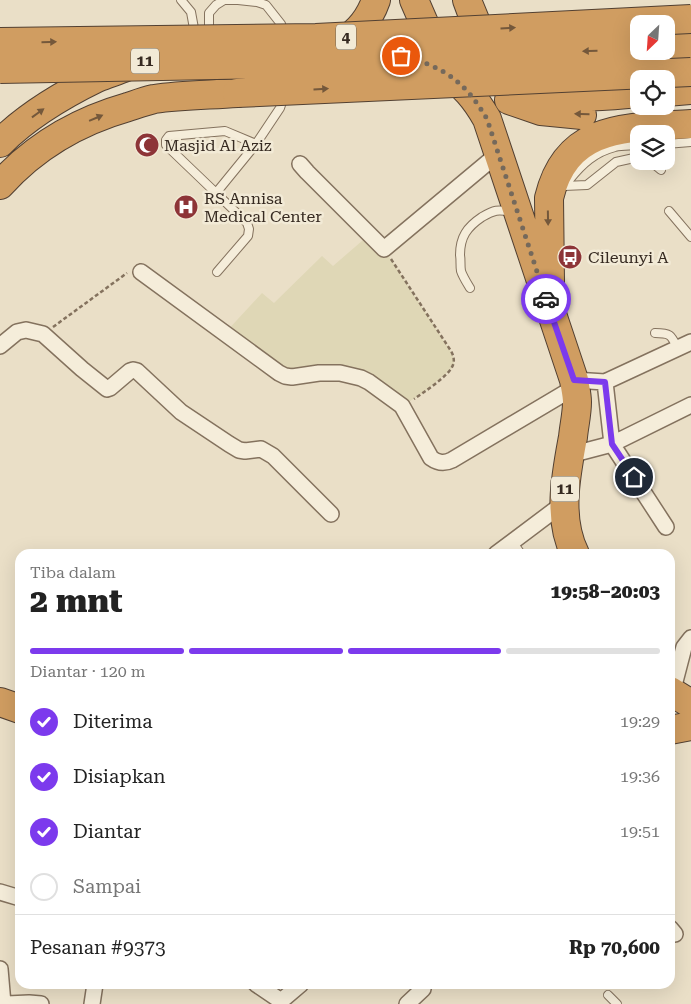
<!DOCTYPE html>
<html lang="id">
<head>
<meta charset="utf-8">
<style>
	body { margin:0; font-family:"Roboto Serif",serif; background:#f2f2f2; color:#222; height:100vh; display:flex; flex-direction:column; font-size:19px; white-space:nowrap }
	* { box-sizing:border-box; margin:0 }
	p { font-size:16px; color:#767676 }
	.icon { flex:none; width:28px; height:28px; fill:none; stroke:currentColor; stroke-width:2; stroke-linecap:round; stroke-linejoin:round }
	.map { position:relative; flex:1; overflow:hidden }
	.drawer { position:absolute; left:15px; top:549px; width:660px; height:440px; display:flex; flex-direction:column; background:#fff; border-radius:15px; box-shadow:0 5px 20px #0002 }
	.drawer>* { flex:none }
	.needle { width:32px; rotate:205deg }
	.buttons { position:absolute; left:630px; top:15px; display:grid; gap:10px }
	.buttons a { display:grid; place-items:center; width:45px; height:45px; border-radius:10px; background:#fff; box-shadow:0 5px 20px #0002; font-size:25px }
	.pin { position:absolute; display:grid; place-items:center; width:42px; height:42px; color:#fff; margin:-21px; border:2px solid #fff; border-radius:50%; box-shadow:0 1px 5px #0007 }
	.courier { position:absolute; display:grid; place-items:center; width:50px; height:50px; margin:-25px; border:4px solid #7c3aed; border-radius:50%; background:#fff; color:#222; box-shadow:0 1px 6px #0007 }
	.head em { font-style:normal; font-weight:800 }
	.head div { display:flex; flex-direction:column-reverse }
	.head { display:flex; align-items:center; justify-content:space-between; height:85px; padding:0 15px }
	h1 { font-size:32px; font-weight:800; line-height:38px }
	.bar { display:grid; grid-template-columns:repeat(4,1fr); gap:8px 5px; align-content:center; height:60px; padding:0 15px }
	.bar i { height:6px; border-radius:4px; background:#e0e0e0 }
	.bar .active { background:#7c3aed }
	.bar p { grid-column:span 4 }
	.line { display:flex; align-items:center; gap:12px; padding:0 15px; border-top:1px solid #e0e0e0 }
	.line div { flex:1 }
	ol { padding:0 15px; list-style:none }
	li { display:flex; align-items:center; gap:15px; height:55px }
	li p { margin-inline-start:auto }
	li .icon { padding:5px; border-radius:50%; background:#7c3aed; color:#fff; stroke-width:4 }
	li:last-child { color:#767676 }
	li i { width:28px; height:28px; border:2px solid #e0e0e0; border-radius:50% }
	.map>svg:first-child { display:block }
	.farmland { fill:#dfd7b6 }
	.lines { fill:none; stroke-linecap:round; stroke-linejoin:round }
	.lane-casing { stroke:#84725e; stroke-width:10 }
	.street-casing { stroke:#84725e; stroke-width:18 }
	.highway-casing { stroke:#524032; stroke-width:30 }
	.path { stroke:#84725e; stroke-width:2.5; stroke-dasharray:4 2.5; stroke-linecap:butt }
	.lane { stroke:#f5edda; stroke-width:8 }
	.street { stroke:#f5edda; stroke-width:15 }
	.highway { stroke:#d09d61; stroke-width:28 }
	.highway-bridge-casing { stroke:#524032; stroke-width:30; stroke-linecap:butt }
	.highway-bridge { stroke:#d09d61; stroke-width:28 }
	.oneway { fill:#74583b }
	.done { stroke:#75695b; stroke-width:5; stroke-dasharray:0 9 }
	.route { stroke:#7c3aed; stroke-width:6 }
	.labels { text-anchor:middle; stroke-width:5; stroke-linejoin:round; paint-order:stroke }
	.shield { fill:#f2ead6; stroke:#6e6457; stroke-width:1 }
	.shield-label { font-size:15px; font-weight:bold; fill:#362a21 }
	.poi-label { font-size:16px; fill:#362a21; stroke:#f2ead6; text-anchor:start }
</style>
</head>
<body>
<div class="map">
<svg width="691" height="1004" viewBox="0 0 691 1004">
	<rect width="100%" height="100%" fill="#eadfc7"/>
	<!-- farmland -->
	<path class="farmland" d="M370,234l14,15 69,106 1,10 -3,4 -28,24 -21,13 -33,-24 -77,-5 -68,-43 38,-41 12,10 48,-47 11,10z"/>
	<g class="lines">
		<defs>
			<path id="lane" d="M181,0l10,12 4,22
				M209,34v-21l7,-8 8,-5h14l19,2 9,3 15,19 3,10
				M225,131l31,13 -40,49 -48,-46 -2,-2v-5l3,-4z
				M256,144l24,-36 4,-12
				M666,144l25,-2
				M650,161l11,9
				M570,179c12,-15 25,-27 45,-32 7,-2 16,-1 24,-2
				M564,186l23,-1 29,-23 18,-4h5
				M216,193l31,30 2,6 -1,7 -31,36
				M669,211l22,26
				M470,288c-3,-5 -7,-11 -9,-17 -1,-5 0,-11 -1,-16 0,-18 7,-28 22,-38 12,-7 16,-8 29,-5
				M655,333c16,0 16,2 23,16
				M512,541l9,13
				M608,995l9,9"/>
			<path id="street" d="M300,164l7,8 77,77 115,-96
				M141,272l138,101 6,3 7,1 27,-4h21l21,5 8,4 33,24 29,52c7,5 13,6 21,2l123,-73
				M0,346l17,-14 9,-2 17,4 39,35 25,20 3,-1 20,-17 3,-1 4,1 44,41 48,32 10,6 6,1 16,-2 12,7 58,58
				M574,380l31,2 86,-40
				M605,382l7,62 54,83
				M570,455l42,-11 79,-39
				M496,554l68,-51
				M672,693l12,-46 7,-9
				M0,892l20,6
				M670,928l5,6
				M0,969l3,35
				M256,984l25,17 20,-17
				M7,1004l22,-1 12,1
				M92,1004l3,-20
				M407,1004l16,-15 -4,-5"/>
			<path id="highway" d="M414,0l10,23 7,13
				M467,0c16,46 46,90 99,96 24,2 49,-1 73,-3
				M337,44c20,-9 32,-24 39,-44
				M666,47l25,-1
				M444,72c20,13 31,26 43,47l87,261c1,7 3,15 3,22 0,12 -3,24 -4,35 -7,38 -16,81 2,117
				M666,92l25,-2
				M509,100l32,11 41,4
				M0,143c27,-27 62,-48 97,-65 9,-4 20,-7 29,-11
				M0,185c34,-38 79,-64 128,-78 9,-3 17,-6 26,-8 27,-4 56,-4 83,-6
				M550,281l-1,-83c18,-75 79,-70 142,-74
				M670,691l21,13
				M0,702l20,7
				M670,730l21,-4"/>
		</defs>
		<!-- lane casing -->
		<use href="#lane" class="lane-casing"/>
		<!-- street casing -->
		<use href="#street" class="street-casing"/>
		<!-- highway casing -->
		<use href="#highway" class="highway-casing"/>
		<!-- path -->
		<path class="path" d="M391,259l60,92c3,5 4,11 1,16 -4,9 -29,26 -38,32
			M53,327l74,-54"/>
		<!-- lane -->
		<use href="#lane" class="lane"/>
		<!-- street -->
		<use href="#street" class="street"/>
		<!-- highway -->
		<use href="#highway" class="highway"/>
		<defs>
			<path id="highway-bridge" d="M0,42l316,-4 375,-19
				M0,69l317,-6 322,-14
				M237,93l454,-21"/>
		</defs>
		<!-- highway-bridge casing -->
		<use href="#highway-bridge" class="highway-bridge-casing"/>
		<!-- highway-bridge -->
		<use href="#highway-bridge" class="highway-bridge"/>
	</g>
	<!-- one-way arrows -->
	<defs><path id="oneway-solid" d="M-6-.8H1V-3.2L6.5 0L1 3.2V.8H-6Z" transform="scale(1.25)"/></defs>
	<g class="oneway">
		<use href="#oneway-solid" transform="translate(508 28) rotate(-3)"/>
		<use href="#oneway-solid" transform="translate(49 42) rotate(-1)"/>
		<use href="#oneway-solid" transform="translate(590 51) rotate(178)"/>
		<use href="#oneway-solid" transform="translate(321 89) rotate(-3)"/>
		<use href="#oneway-solid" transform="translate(38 113) rotate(-36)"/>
		<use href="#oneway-solid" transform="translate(582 114) rotate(-179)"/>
		<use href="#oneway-solid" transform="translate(96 118) rotate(-23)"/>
		<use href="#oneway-solid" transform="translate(548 218) rotate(89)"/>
	</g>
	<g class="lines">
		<!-- done -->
		<path class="done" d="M401,56c42,10 64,25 86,63l59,180"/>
		<!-- route -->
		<path class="route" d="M546,299l28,81 31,2 7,62 22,33"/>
	</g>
	<!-- icons -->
	<defs>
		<symbol id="mosque-disc" viewBox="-11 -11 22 22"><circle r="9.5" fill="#8d3437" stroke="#f2ead6"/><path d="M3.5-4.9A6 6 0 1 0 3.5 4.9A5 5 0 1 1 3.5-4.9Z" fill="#fff"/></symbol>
		<symbol id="hospital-disc" viewBox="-11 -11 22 22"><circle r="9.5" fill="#8d3437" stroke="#f2ead6"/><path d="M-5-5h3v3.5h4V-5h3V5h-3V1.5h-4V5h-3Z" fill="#fff"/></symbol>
		<symbol id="bus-disc" viewBox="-11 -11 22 22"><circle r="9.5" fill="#8d3437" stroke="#f2ead6"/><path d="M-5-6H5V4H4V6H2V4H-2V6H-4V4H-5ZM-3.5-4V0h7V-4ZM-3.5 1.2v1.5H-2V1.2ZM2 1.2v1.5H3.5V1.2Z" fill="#fff"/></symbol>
	</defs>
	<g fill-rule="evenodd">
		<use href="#mosque-disc" x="133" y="131" width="28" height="28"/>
		<use href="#hospital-disc" x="172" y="193" width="28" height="28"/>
		<use href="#bus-disc" x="556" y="243" width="28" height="28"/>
	</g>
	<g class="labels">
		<!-- shield labels -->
		<g class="shield">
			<rect x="336" y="24.5" width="20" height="25" rx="4"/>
			<rect x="131" y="48.5" width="28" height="25" rx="4"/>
			<rect x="551" y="476.5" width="28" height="25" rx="4"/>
		</g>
		<g class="shield-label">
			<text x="346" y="42">4</text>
			<text x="145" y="66">11</text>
			<text x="565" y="494">11</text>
		</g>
		<!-- poi labels -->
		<g class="poi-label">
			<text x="164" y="151">Masjid Al Aziz</text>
			<text x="204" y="204">RS Annisa<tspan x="204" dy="18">Medical Center</tspan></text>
			<text x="588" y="263">Cileunyi A</text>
		</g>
	</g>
</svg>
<div class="buttons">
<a><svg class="needle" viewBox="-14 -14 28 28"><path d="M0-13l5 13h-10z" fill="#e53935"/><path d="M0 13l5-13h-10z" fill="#767676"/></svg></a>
<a><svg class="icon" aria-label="locate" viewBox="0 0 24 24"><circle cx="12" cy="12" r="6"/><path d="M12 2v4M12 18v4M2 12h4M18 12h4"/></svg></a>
<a><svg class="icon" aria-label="layers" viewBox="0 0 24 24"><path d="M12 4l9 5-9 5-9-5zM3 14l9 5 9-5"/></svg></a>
</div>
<div class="pin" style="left:401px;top:56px;background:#ea580c"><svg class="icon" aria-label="bag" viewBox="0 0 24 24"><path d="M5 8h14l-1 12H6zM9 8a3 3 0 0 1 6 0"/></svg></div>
<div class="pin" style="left:634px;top:477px;background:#1f2937"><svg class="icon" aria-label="home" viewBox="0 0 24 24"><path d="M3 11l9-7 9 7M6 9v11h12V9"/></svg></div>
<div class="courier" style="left:546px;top:299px"><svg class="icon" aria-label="car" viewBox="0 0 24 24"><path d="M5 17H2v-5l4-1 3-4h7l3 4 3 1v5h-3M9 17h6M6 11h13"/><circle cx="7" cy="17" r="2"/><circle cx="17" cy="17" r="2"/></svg></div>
<section class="drawer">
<div class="head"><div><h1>2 mnt</h1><p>Tiba dalam</p></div><em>19:58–20:03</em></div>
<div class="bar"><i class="active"></i><i class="active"></i><i class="active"></i><i></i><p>Diantar · 120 m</p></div>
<ol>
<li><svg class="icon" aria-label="check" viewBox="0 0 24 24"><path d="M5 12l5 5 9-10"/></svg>Diterima<p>19:29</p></li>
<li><svg class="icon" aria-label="check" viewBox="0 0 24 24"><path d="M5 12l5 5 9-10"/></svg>Disiapkan<p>19:36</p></li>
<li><svg class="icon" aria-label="check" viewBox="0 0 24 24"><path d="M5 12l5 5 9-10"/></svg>Diantar<p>19:51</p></li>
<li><i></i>Sampai</li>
</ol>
<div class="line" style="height:65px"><div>Pesanan #9373</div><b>Rp 70,600</b></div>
</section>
</div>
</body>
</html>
